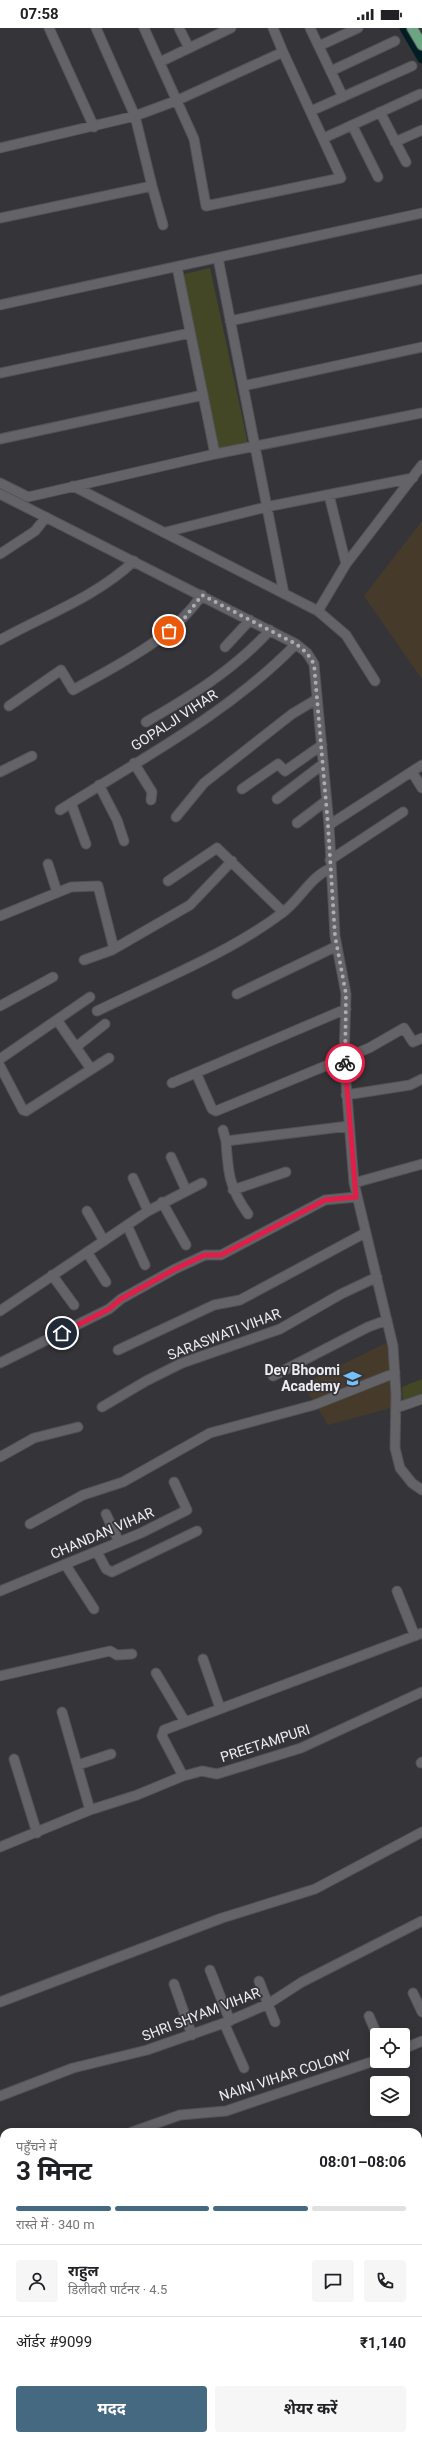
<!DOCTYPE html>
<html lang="hi">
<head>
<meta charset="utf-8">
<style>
	body { margin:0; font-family:Roboto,"Noto Sans Devanagari",sans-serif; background:#f6f6f6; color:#202124; height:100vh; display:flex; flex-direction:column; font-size:15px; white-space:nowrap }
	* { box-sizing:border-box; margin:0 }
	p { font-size:13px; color:#757577 }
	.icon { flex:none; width:22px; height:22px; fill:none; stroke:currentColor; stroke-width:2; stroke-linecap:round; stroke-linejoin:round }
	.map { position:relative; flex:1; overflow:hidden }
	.side { position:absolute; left:0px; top:2100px; width:422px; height:312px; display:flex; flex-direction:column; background:#fff; border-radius:12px 12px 0 0; box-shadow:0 2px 10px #0003 }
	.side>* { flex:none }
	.buttons { position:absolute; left:370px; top:2000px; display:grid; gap:8px }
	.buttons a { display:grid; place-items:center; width:40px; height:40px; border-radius:4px; background:#fff; box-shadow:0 2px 10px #0003; font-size:20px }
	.pin { position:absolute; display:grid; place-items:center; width:34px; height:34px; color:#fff; margin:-17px; border:2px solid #fff; border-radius:50%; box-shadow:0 1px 4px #0007 }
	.courier { position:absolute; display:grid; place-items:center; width:40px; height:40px; margin:-20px; border:3px solid #e11d48; border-radius:50%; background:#fff; color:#222; box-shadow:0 1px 5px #0007 }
	.head em { font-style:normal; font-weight:700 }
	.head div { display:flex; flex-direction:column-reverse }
	.head { display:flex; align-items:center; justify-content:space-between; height:68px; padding:0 16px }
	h1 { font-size:26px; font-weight:700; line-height:30px }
	.bar { display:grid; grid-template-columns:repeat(4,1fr); gap:6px 4px; align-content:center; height:48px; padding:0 16px }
	.bar i { height:5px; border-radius:3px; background:#e0e0e0 }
	.bar .active { background:#466982 }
	.bar p { grid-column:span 4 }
	.line { display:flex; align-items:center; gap:10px; padding:0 16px; border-top:1px solid #e0e0e0 }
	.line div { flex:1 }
	.round { display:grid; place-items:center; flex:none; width:42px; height:42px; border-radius:4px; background:#f6f6f6 }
	.cta { display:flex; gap:8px; margin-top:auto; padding:8px 16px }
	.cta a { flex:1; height:46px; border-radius:4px; background:#466982; color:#fff; font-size:16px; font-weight:700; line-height:46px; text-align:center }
	.cta a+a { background:#f6f6f6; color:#202124 }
	.status { display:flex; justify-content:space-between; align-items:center; height:28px; padding:0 20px; background:#fff; direction:ltr }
	.status svg { height:11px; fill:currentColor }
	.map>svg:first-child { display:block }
	.education { fill:#463b2b }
	.green { fill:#434725 }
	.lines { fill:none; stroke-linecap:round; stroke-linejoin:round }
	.canal { stroke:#001e23; stroke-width:9 }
	.minor-casing { stroke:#535356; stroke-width:11 }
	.major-casing { stroke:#535356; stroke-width:12 }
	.minor { stroke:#646368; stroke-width:9 }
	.major { stroke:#6ba581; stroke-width:10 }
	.done { stroke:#adadb1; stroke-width:4; stroke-dasharray:0 7.2 }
	.route { stroke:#e11d48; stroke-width:5 }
	.labels { text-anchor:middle; stroke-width:3.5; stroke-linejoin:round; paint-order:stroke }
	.street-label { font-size:14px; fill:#eeeef1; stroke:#353439 }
	.poi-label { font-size:14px; font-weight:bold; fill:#eeeef1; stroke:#353439; text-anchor:end }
</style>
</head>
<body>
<div class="status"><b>07:58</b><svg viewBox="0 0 49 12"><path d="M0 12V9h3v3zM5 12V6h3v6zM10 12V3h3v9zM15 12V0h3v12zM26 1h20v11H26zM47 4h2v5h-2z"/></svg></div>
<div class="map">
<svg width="422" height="2412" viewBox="0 0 422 2412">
	<rect width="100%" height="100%" fill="#353439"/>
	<!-- education -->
	<path class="education" d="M422,493v158l-58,-83z
		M388,1314l3,29v37l-63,17 -25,-41z"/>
	<!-- green -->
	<path class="green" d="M210,240l38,176 -29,6 -39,-175z
		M422,1351v14l-19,7 -1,-13z"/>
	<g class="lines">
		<!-- canal -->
		<path class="canal" d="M404,0l18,31
			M0,2186l4,10
			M93,2408l2,4"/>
		<defs>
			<path id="minor" d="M49,0l45,99
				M144,0l50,111 12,67 135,-28 -58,-126
				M179,0l10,20
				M310,0l33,69
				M319,18l39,-18
				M160,34l71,-34
				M331,43l64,-30
				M311,83l101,-45
				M380,84l26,50
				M352,97l26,52
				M324,110l96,-44
				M395,114l27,-12
				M0,120l135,-32 43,-16 105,-48 -10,-24
				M152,158l11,39
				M0,190l152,-32 -17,-70 -39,-88
				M218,230l66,336
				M177,239l38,187
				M0,277l422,-92
				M230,293l192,-42
				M0,345l190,-40
				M243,358l179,-39
				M0,411l203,-44
				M0,455l28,14 187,-43 207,-41
				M73,458l245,125 28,24 29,46
				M0,466l296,150 11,9 7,11 15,161 6,111 11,58 -2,64 10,125 39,163 3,49 -1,53 5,20 12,15 10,7
				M329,467l17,69
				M166,504l100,-25 147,-29
				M0,526l35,-23 11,-14
				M318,583l28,-47 76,-99
				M0,612c45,-25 96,-43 134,-79
				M225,619l25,-27
				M9,678l52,-36 12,20c46,-26 98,-50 129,-95
				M146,694c45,-26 89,-53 124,-92
				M134,735l18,29 -1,8
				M0,744l32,-16
				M412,744l10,16
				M99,757l18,35 7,21
				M242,761l36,-25 7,7 37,-26
				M277,771l46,-35
				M71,775l15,41
				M60,782c81,-51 169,-97 236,-166
				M176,789l28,-34 88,-69 25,-15
				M297,795l29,-22
				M329,797l93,-60
				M330,832l73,-48
				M48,836l9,28
				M168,853l49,-33 66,64
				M0,888l71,-29 27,-1 16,63
				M84,932l28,-10 78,-45 42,-44
				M237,966l100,-48
				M0,978l53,-29
				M97,983c59,-29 134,-59 185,-98 18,-13 28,-36 49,-45
				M57,992l34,49
				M76,1019l29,-23
				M0,1031l90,-62
				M0,1038l23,44 3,1 83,-53
				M196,1045l16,36 4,2 153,-63 35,-20 9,14 9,-4
				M172,1055l174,-74
				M346,1067l64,-10 12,-6
				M223,1102l3,11
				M171,1129l15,33
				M133,1150l15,33
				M354,1155l68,-19
				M233,1162l53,-18
				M162,1174l24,43
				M87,1183l17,30
				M248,1186c-19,-26 -20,-42 -22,-73l123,-15
				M127,1197l18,40
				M87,1224l19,30
				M52,1247l22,30
				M0,1283l148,-100 54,-28
				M118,1322l96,-45 26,-5 125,-67
				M0,1335l109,-54 12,-10 54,-30 30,-14h16l104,-55 31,-3
				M273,1348l95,-49 19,-7
				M102,1379l44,-26 36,-18 98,-34 61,-35 36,-17
				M396,1380l26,-9
				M0,1429l34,-19 44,-11
				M106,1486l13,28
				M30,1496l53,-29 40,-13 87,-49 104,-28 81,-32
				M97,1524l9,17 6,3 85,-41
				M65,1536l29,45
				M0,1563l141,-58 46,-23 -13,-28
				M397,1563l18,45
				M203,1631l17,49
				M156,1645l28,47
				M0,1648l110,-25 7,4 15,-1
				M62,1684l28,98
				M14,1731l23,74
				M421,1735l1,-1
				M78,1737l33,-11
				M183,1748l-21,-40 2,-6 258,-97
				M0,1819l90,-37 47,-15 46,-19 19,-5 15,3 84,-26 121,-56
				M210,1942l20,51
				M259,1953l16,41
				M174,1956l18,51
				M413,1965l9,19
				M0,1974l222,-84 93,-29 107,-57
				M369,1988l8,19
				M224,1995l20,45
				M403,2021l19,-8
				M0,2068l73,-28 74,-18 77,-27 44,-19 34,-22 120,-61
				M132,2104l48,-17 46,-4 151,-51
				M418,2163l4,-1
				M0,2207l4,-2
				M0,2301l4,-3
				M418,2315l4,-3
				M418,2327l4,9
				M0,2379l4,-3
				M233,2412l7,-4"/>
			<path id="major" d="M412,0l10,17
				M0,2125l4,11
				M0,2148l4,8
				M111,2408l2,4"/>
		</defs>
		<!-- minor casing -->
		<use href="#minor" class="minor-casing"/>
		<!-- major casing -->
		<use href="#major" class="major-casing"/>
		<!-- minor -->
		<use href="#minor" class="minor"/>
		<!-- major -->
		<use href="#major" class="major"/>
	</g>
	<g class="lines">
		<!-- done -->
		<path class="done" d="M169,603l11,-7 22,-29 94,49 11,9 7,11 14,161 7,111 11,58 -1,69"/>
		<!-- route -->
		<path class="route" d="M62,1305l47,-24 12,-10 54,-30 30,-14h16l104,-55 31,-3 -11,-134"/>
	</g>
	<!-- icons -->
	<defs>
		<symbol id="school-bare" viewBox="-9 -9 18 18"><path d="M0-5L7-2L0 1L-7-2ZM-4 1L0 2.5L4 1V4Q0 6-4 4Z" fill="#75c0f6" stroke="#353439" stroke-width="2.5" paint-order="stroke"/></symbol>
	</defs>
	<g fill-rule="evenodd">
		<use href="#school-bare" x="340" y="1338" width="25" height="25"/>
	</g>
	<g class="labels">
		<!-- street labels -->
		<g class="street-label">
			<text transform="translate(174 692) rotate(-33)" y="5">GOPALJI VIHAR</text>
			<text transform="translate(224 1306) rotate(-21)" y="5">SARASWATI VIHAR</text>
			<text transform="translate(102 1505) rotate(-23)" y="5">CHANDAN VIHAR</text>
			<text transform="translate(265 1715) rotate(-18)" y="5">PREETAMPURI</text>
			<text transform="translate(201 1986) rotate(-21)" y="5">SHRI SHYAM VIHAR</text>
			<text transform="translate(285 2047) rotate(-18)" y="5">NAINI VIHAR COLONY</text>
		</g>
		<!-- poi labels -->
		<g class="poi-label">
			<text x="340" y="1347">Dev Bhoomi<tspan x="340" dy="16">Academy</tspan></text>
		</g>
	</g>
</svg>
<div class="buttons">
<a><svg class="icon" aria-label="locate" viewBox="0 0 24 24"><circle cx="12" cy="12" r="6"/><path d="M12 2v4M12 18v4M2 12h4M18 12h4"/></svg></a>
<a><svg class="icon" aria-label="layers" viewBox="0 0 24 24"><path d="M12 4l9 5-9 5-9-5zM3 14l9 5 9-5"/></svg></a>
</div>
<div class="pin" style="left:169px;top:603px;background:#ea580c"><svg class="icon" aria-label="bag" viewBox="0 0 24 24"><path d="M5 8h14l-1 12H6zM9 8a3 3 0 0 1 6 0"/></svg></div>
<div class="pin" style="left:62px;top:1305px;background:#1f2937"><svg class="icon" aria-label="home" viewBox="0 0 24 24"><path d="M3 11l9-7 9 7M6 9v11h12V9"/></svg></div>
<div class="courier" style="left:345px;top:1035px"><svg class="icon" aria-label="bike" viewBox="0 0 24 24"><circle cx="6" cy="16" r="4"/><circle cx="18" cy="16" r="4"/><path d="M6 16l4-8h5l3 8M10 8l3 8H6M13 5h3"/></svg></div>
<section class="side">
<div class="head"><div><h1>3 मिनट</h1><p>पहुँचने में</p></div><em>08:01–08:06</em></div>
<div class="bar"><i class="active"></i><i class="active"></i><i class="active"></i><i></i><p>रास्ते में · 340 m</p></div>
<div class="line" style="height:72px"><a class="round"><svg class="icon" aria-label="person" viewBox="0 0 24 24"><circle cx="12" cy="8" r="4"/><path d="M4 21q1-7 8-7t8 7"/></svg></a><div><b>राहुल</b><p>डिलीवरी पार्टनर · 4.5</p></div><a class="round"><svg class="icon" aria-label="chat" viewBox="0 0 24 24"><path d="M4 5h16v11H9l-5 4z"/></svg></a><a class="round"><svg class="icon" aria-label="phone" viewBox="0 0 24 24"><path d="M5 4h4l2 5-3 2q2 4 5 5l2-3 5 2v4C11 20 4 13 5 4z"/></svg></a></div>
<div class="line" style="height:52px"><div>ऑर्डर #9099</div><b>₹1,140</b></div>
<div class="cta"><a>मदद</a><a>शेयर करें</a></div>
</section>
</div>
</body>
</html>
